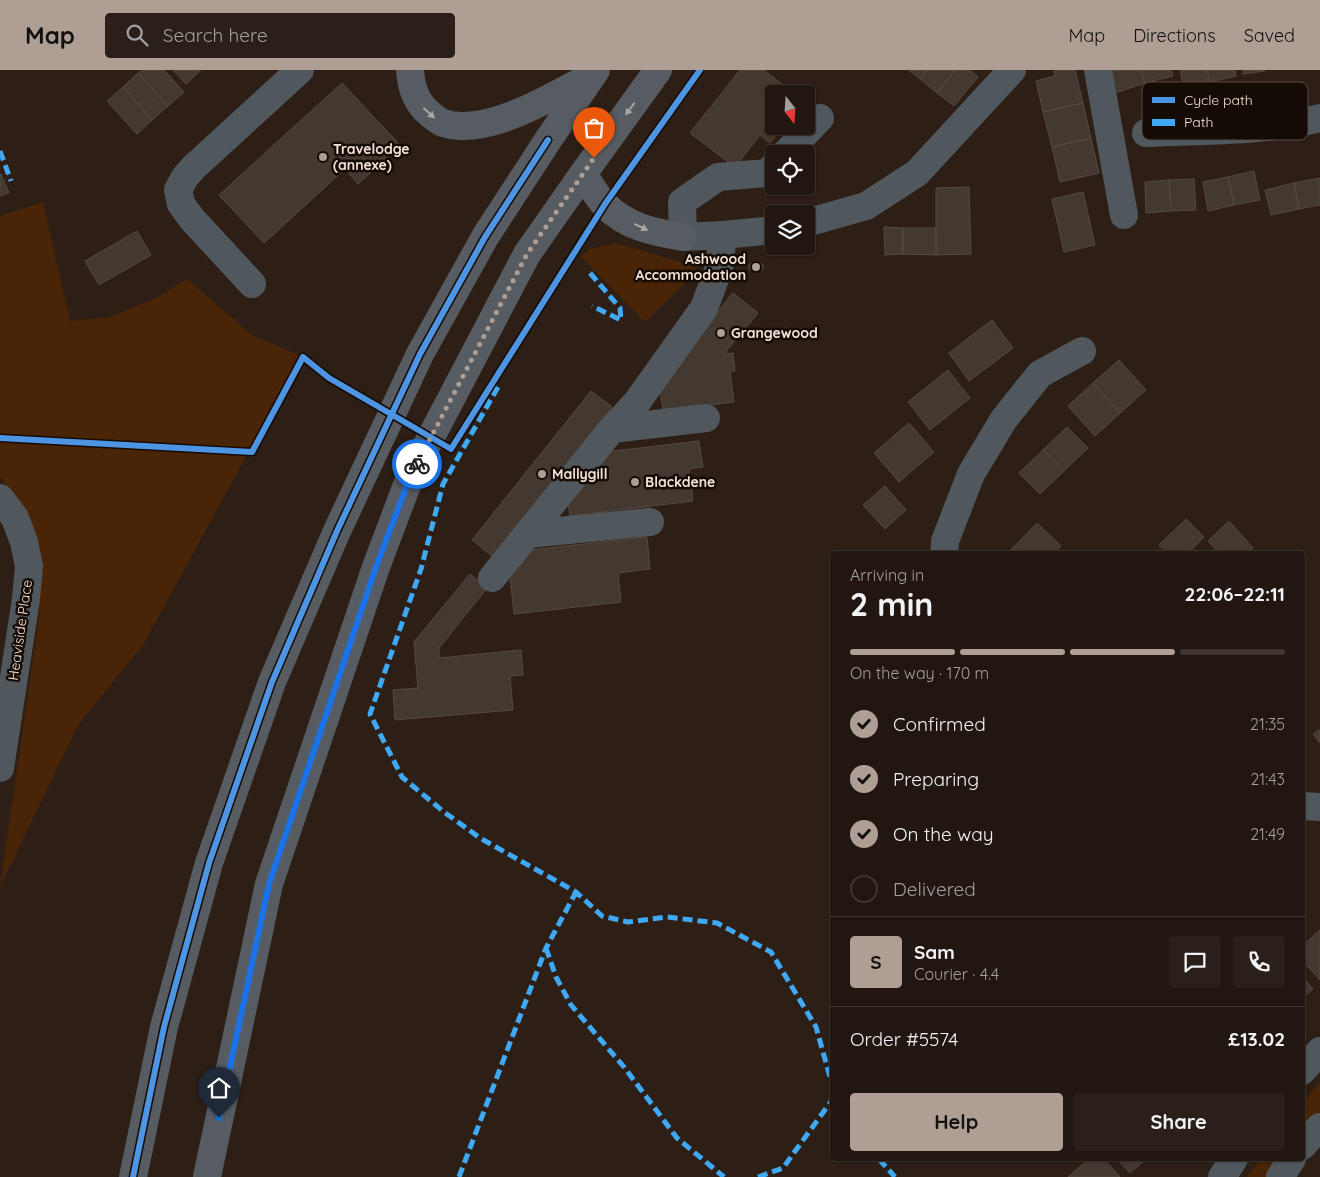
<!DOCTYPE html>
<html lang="en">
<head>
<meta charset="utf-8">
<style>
	body { margin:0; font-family:Quicksand,sans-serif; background:#2a2019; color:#f1f3f6; height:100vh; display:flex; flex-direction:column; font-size:19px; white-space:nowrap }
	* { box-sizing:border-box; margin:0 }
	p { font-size:16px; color:#a29f9f }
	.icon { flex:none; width:28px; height:28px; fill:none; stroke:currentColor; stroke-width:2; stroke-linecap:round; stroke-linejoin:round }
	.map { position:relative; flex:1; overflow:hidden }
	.drawer { position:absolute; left:830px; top:481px; width:475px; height:610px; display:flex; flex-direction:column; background:#221710; border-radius:5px; box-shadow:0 1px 4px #0004,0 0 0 1px #3f3630 }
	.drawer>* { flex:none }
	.needle { width:32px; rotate:163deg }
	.buttons { position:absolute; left:765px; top:15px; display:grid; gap:10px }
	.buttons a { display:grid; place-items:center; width:50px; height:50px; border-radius:5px; background:#221710; box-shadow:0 1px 4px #0004,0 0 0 1px #3f3630; font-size:25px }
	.pin { position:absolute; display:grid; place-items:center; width:42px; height:42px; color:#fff; margin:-51px -21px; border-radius:50% 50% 50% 0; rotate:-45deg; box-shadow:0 0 5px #0007 }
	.pin .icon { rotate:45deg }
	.courier { position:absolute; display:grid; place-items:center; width:50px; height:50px; margin:-25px; border:4px solid #1a73e8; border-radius:50%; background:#fff; color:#222; box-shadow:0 1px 6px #0007 }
	.overview em { font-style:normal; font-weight:700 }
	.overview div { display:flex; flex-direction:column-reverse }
	.overview { display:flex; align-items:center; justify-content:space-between; height:85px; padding:0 20px }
	h1 { font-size:32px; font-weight:700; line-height:38px }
	.bar { display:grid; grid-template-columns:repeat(4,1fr); gap:8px 5px; align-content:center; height:60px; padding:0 20px }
	.bar i { height:6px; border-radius:4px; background:#3f3630 }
	.bar .current { background:#ae9e94 }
	.bar p { grid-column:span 4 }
	.line { display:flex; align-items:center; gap:12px; padding:0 20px; border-top:1px solid #3f3630 }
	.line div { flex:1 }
	.round { display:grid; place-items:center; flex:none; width:52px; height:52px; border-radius:5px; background:#2a2019 }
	ol { padding:0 20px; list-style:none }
	li { display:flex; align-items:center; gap:15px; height:55px }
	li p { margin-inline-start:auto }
	li .icon { padding:5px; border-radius:50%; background:#ae9e94; color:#111; stroke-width:4 }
	li:last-child { color:#a29f9f }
	li i { width:28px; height:28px; border:2px solid #3f3630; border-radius:50% }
	.primary-button { display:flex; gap:10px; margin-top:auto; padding:10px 20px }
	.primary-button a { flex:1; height:58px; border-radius:5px; background:#ae9e94; color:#111; font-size:20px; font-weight:700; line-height:58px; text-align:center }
	.primary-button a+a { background:#2a2019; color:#f1f3f6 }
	header { display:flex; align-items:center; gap:30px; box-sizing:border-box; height:70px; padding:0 25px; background:#ae9e94; color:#111 }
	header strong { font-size:24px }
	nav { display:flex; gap:28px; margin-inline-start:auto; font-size:18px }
	.search { width:350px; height:45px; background:#2a2019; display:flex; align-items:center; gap:12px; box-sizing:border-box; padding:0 18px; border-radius:5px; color:#a29f9f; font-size:19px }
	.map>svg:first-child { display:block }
	.green { fill:#492407 }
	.building { fill:#443931; stroke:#554941 }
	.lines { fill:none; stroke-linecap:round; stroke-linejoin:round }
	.minor { stroke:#50585e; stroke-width:28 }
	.highway { stroke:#565c62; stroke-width:28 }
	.quiet { stroke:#3fa9f5; stroke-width:5; stroke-dasharray:10 5; stroke-linecap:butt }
	.cycleway-casing { stroke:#150b05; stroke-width:9 }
	.cycleway { stroke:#4d94e3; stroke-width:6 }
	.oneway { fill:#aca6a3 }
	.done { stroke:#ae9e94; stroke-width:5; stroke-dasharray:0 9 }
	.route { stroke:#1a73e8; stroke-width:6 }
	.poi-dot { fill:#ae9e94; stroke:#150b05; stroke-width:2 }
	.labels { text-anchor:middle; stroke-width:5; stroke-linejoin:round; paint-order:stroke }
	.poi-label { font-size:14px; font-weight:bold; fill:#f3e2d8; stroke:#150b05; text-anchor:start }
	.street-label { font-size:14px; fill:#f3e2d8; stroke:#150b05 }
	.key { fill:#150b05; stroke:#584c44; stroke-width:1 }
	.key-label { font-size:14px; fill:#f3e2d8 }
</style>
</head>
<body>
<header>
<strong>Map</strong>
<div class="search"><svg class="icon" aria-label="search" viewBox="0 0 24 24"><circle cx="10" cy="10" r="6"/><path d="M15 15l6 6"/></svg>Search here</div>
<nav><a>Map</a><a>Directions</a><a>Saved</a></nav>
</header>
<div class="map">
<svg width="1320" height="1107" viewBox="0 0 1320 1107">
	<rect width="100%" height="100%" fill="#2d1f16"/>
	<!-- green -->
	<path class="green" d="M43,132l27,119 40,-4 46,-19 31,-19 65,56 51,22 -48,83 -112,205 -65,80 -78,162 39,-269 2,-59 -15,-43 -26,-40v-260z
		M615,173l81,23 -4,10 -47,46 -64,-65 8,-8z
		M1320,1012v37l-17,18v-35z
		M1260,1089h24l-13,18h-24z"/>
	<!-- building -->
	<path class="building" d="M142,0h22l20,22 -16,14 -30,-33z
		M173,0h28l-15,14z
		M740,0h24l29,23 -19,1v32h9l-13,17 -10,-8 -25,32 -45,-34z
		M909,0h18l-7,9z
		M927,0h28l-18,23 -17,-14z
		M955,0h15l8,7 -24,29 -17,-13z
		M1054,0h21l8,33 -40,9 -7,-31 19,-5z
		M1111,0h30l4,13 -30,10z
		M1141,0h30l2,6 -28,7z
		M1180,0h27l3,12 -26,6z
		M1207,0h28l1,6 -26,6z
		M1243,0h21l1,1 -22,3z
		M138,3l30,33 -16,14 -29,-33z
		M342,13l58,62 -42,39 -13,-15 -81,74 -45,-48z
		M123,17l29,33 -15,14 -30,-33z
		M1083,33l8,35 -39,9 -9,-35z
		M1091,68l8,35 -39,9 -8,-35z
		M1254,101l6,29 -26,5 -6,-28z
		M1,104l8,19 -9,3v-21z
		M1228,107l6,28 -26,6 -5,-29z
		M1320,108v27l-21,4 -5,-26z
		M1194,109l2,31 -25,1 -2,-31z
		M1169,110l2,31 -25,2 -1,-31z
		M1294,113l5,26 -28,6 -6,-25z
		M969,117l2,67 -35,1v-67z
		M1083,122l12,53 -31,7 -12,-53z
		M884,157l19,1v26l-18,1z
		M903,158h33v27l-33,-1z
		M137,161l14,24 -52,30 -14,-24z
		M749,194h14v5h-14z
		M733,223l25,20 -34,41 9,-1 2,18 -5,1 4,30 -71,9 -4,-27z
		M992,250l21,28 -44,33 -20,-28z
		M1119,290l27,30 -26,23 -27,-30z
		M948,300l22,28 -40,32 -22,-28z
		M1093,313l27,30 -25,23 -27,-30z
		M591,321l21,16 -119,150 -21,-17z
		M909,353l25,29 -35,30 -25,-29z
		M1067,357l21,21 -24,23 -21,-21z
		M699,371l4,26 -14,2 4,32 -123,15 -3,-22 38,-42z
		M1043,380l21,21 -24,23 -21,-21z
		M885,416l21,24 -21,19 -22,-24z
		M1186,449l18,18 -17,17h-20l-8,-9z
		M1229,451l24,27 -6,6h-27l-12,-13z
		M1037,453l24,23 -7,8h-41l-3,-3z
		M647,467l3,32 -32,4 3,29 -107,12 -5,-47 12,-16z
		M470,504l17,14 -48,60v10l82,-8 2,25 -13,1 3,34 -118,10 -2,-30 25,-2 -4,-46z
		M1320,659v14l-7,-9z
		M1320,860v50l-18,-20v-14z
		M1302,906l11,13 -11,9z
		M1089,1089h15l16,18h-52z
		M1117,1089h29l-16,14z"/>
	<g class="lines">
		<!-- minor -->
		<path class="minor" d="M1098,0l26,145
			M1146,63c58,-3 118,-1 174,-15
			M785,84l35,-36
			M774,96l-7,7 -49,4 -36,25 1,35 40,-2 51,-5
			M806,153l60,-17 51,-33 95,-103
			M252,214l-60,-65 -11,-15 -3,-14 7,-13 9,-10 106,-97
			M612,359l25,-27 67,-94 15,-40 4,-33
			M0,428l15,20 9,24 5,24 -3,33 -26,169
			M528,464l122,-12
			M944,484l1,-13 26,-67 33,-55 36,-45 42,-23
			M492,508l120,-149 94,-11
			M1302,736l18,1
			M1302,1001l18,-20
			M1302,1076l18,-19
			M1222,1107l12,-18
			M1280,1107l12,-18"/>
		<!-- highway -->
		<path class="highway" d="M410,0c1,17 6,33 20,44 4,3 8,7 13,9 43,14 107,-25 144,-45
			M583,104c7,10 14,23 22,31 22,22 48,27 78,32
			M133,1107l31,-150 45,-164 63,-181 65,-151 83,-177 65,-117 63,-97 48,-70
			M207,1107l62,-293 107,-317 34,-90 117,-223 56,-80 75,-104"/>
		<!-- quiet -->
		<path class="quiet" d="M0,81l11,30
			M590,203l30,35 1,12 -29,-14
			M498,317l-55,97 -22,85 -51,145 32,63 42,35 36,26 96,54 26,24 26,6 39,-5 50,6 54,29 45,75 16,57
			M546,878l10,29 15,28 53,62 53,71 47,39
			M879,1089l16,18
			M459,1107l87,-229 30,-56
			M758,1107l25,-9 49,-68"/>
		<defs>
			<path id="cycleway" d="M0,368l252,14 51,-95 26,21 122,71 154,-245 95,-134
				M133,1107l31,-150 45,-164 63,-181 65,-151 83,-177 65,-117 63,-97"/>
		</defs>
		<!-- cycleway casing -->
		<use href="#cycleway" class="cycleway-casing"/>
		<!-- cycleway -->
		<use href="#cycleway" class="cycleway"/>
	</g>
	<!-- one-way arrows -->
	<defs><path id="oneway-solid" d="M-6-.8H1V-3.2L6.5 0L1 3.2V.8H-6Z" transform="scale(1.25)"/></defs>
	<g class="oneway">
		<use href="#oneway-solid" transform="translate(630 39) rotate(126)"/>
		<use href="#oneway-solid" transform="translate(429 43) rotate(42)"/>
		<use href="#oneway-solid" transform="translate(641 157) rotate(25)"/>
	</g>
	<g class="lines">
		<!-- done -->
		<path class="done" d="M417,394l110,-210 67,-96"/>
		<!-- route -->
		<path class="route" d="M219,1048l50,-234 107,-317 34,-90 7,-13"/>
	</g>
	<!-- markers -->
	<g class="poi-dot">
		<circle cx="323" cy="87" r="5"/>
		<circle cx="756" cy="197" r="5"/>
		<circle cx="721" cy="263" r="5"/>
		<circle cx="542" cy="404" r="5"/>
		<circle cx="635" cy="412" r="5"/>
	</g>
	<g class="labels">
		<!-- poi labels -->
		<g class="poi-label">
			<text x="333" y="84">Travelodge<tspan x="333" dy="16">(annexe)</tspan></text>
			<text x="746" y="194" text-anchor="end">Ashwood<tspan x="746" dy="16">Accommodation</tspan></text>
			<text x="731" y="268">Grangewood</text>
			<text x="552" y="409">Mallygill</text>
			<text x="645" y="417">Blackdene</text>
		</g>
		<!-- street labels -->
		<g class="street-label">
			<text transform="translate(20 560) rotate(-82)" y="5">Heaviside Place</text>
		</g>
	</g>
	<!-- legend -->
	<rect x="1142" y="12" width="166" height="58" rx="8" class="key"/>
	<rect x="1152" y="27" width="23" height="6" fill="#4d94e3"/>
	<rect x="1152" y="49" width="23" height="7" fill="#3fa9f5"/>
	<g class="key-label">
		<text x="1184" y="35">Cycle path</text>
		<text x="1184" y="57">Path</text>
	</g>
</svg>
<div class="buttons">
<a><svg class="needle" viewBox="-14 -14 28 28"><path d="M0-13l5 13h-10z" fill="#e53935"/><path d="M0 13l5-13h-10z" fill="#a29f9f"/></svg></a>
<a><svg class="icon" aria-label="locate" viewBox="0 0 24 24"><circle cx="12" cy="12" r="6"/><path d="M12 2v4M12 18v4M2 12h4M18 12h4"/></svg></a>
<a><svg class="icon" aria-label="layers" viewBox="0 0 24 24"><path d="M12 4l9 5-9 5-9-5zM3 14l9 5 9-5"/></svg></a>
</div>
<div class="pin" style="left:594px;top:88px;background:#ea580c"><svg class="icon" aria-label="bag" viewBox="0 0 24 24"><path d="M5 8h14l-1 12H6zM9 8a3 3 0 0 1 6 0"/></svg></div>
<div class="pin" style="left:219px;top:1048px;background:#1f2937"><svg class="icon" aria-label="home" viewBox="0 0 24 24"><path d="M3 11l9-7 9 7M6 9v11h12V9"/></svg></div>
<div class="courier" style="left:417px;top:394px"><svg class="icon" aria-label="bike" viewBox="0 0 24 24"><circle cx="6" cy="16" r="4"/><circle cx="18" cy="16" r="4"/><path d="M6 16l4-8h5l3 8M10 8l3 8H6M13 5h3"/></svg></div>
<section class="drawer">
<div class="overview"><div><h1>2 min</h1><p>Arriving in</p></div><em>22:06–22:11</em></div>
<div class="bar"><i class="current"></i><i class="current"></i><i class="current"></i><i></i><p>On the way · 170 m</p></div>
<ol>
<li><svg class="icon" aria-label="check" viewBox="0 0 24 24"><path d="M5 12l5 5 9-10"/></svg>Confirmed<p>21:35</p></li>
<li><svg class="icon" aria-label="check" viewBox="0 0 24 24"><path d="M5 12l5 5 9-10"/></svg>Preparing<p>21:43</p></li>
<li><svg class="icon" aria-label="check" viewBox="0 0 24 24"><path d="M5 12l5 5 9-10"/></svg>On the way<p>21:49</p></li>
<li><i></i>Delivered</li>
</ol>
<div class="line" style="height:90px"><b class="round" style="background:#ae9e94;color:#111">S</b><div><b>Sam</b><p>Courier · 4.4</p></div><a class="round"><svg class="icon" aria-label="chat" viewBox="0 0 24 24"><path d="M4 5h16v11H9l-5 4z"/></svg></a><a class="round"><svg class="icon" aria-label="phone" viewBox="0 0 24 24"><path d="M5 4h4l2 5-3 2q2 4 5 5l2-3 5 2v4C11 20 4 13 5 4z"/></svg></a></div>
<div class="line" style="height:65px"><div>Order #5574</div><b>£13.02</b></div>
<div class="primary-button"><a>Help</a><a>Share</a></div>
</section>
</div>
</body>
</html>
